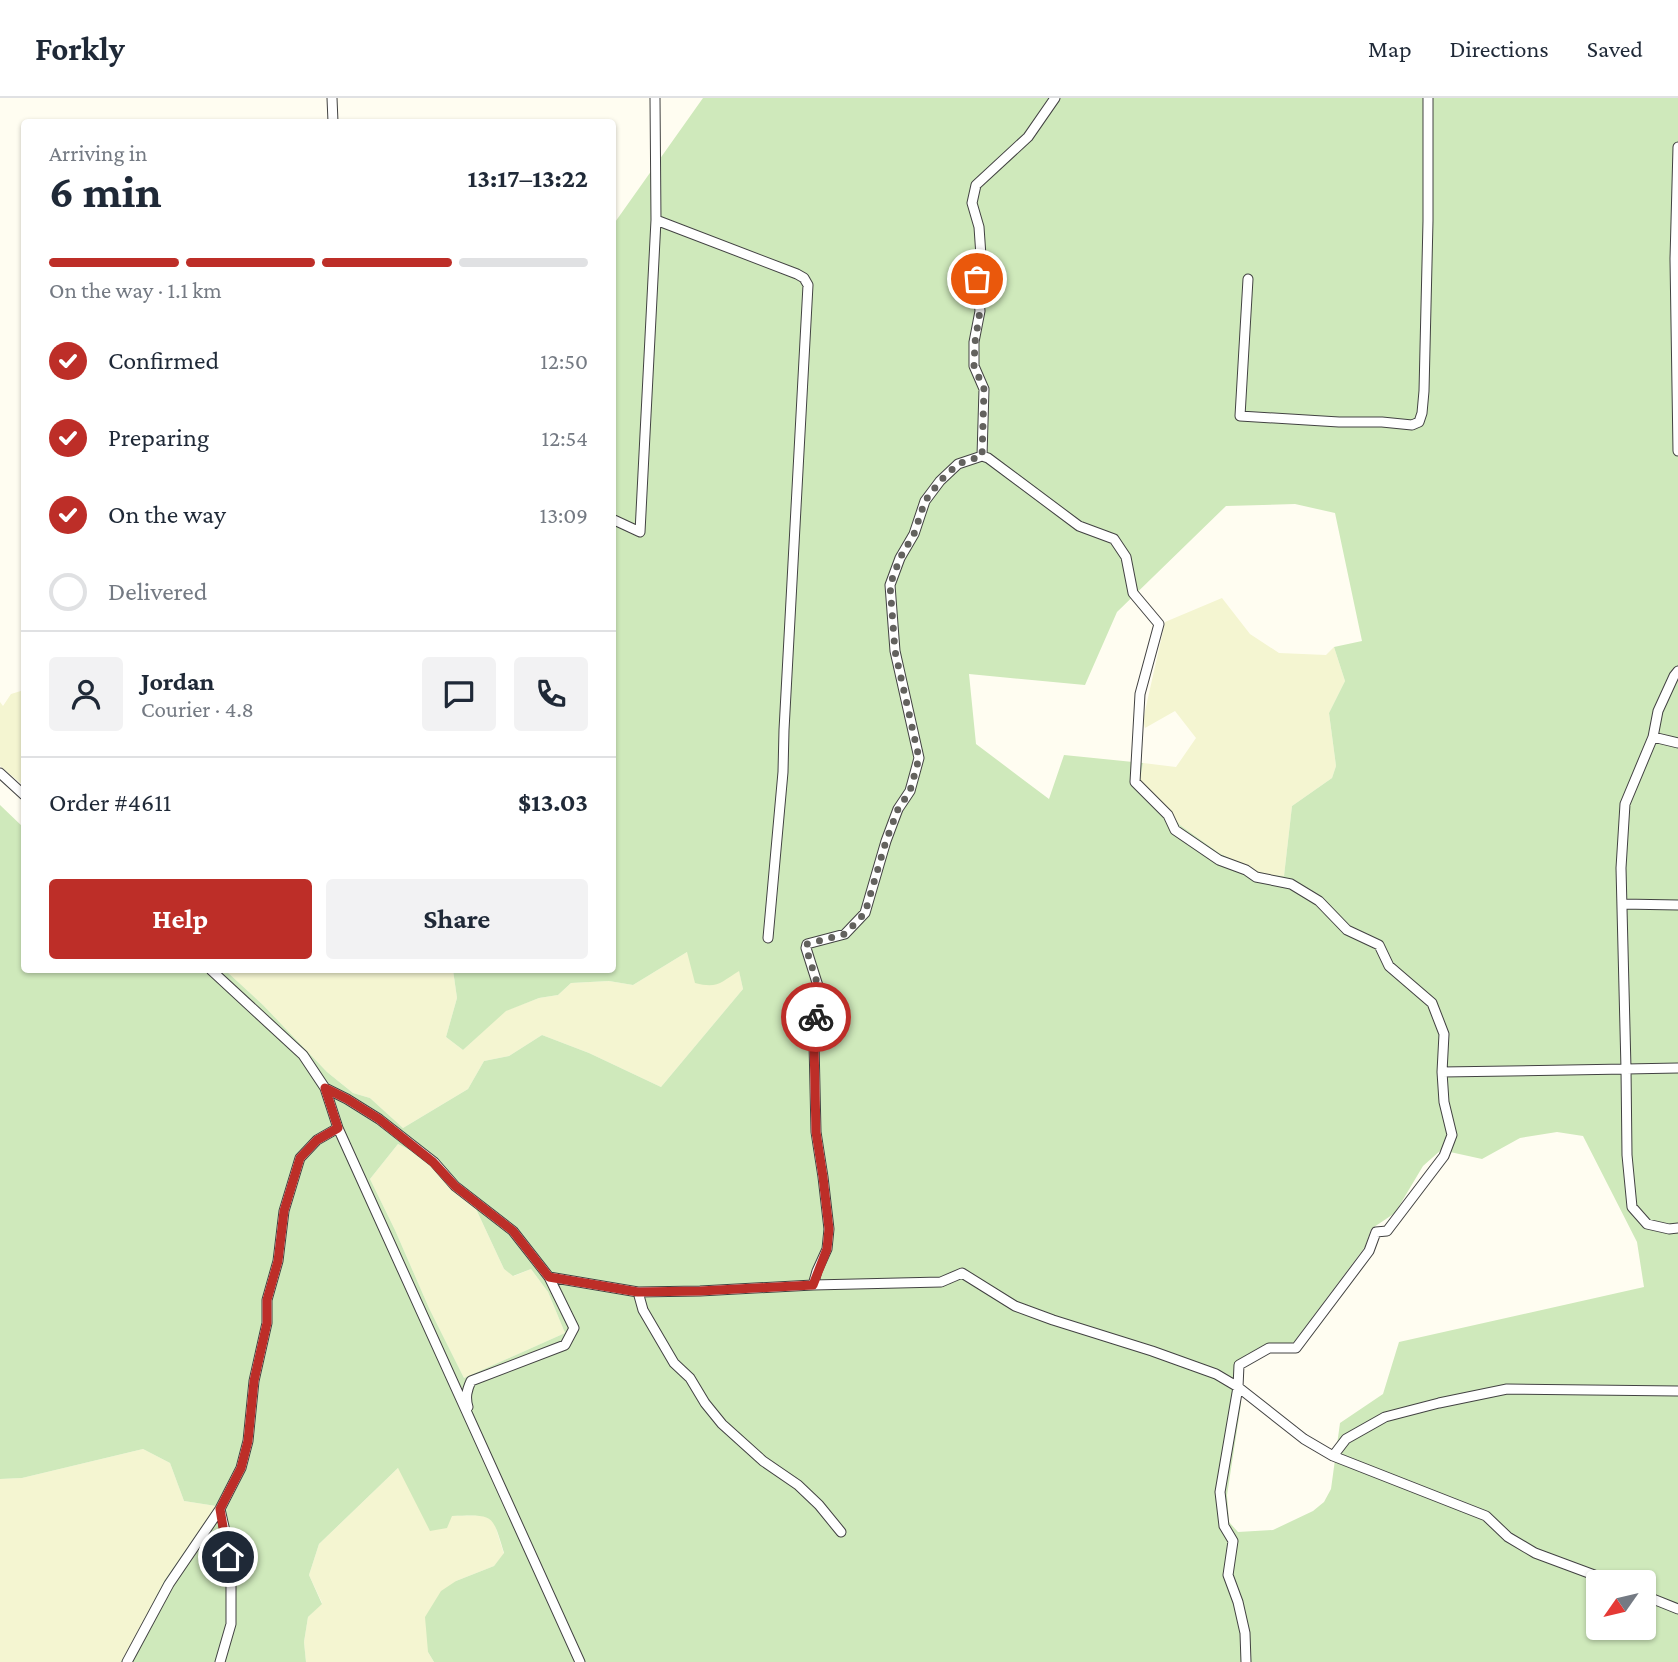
<!DOCTYPE html>
<html lang="en">
<head>
<meta charset="utf-8">
<style>
	body { margin:0; font-family:"Crimson Pro",serif; background:#f2f2f3; color:#1f2937; height:100vh; display:flex; flex-direction:column; font-size:26px; white-space:nowrap }
	* { box-sizing:border-box; margin:0 }
	p { font-size:23px; color:#747a83 }
	.icon { flex:none; width:38px; height:38px; fill:none; stroke:currentColor; stroke-width:2; stroke-linecap:round; stroke-linejoin:round }
	.map { position:relative; flex:1; overflow:hidden }
	.side { position:absolute; left:21px; top:21px; width:595px; height:854px; display:flex; flex-direction:column; background:#fff; border-radius:7px; box-shadow:0 2px 5px #0004 }
	.side>* { flex:none }
	.needle { width:46px; rotate:236deg }
	.controls { position:absolute; left:1586px; top:1472px; display:grid; gap:14px }
	.controls a { display:grid; place-items:center; width:70px; height:70px; border-radius:7px; background:#fff; box-shadow:0 2px 5px #0004; font-size:35px }
	.pin { position:absolute; display:grid; place-items:center; width:60px; height:60px; color:#fff; margin:-30px; border:4px solid #fff; border-radius:50%; box-shadow:0 2px 7px #0007 }
	.courier { position:absolute; display:grid; place-items:center; width:70px; height:70px; margin:-35px; border:5px solid #bd2e28; border-radius:50%; background:#fff; color:#222; box-shadow:0 2px 9px #0007 }
	.headline em { font-style:normal; font-weight:700 }
	.headline div { display:flex; flex-direction:column-reverse }
	.headline { display:flex; align-items:center; justify-content:space-between; height:119px; padding:0 28px }
	h1 { font-size:46px; font-weight:700; line-height:52px }
	.bar { display:grid; grid-template-columns:repeat(4,1fr); gap:10px 7px; align-content:center; height:84px; padding:0 28px }
	.bar i { height:9px; border-radius:5px; background:#e0e1e3 }
	.bar .selected { background:#bd2e28 }
	.bar p { grid-column:span 4 }
	.line { display:flex; align-items:center; gap:18px; padding:0 28px; border-top:2px solid #e0e1e3 }
	.line div { flex:1 }
	.round { display:grid; place-items:center; flex:none; width:74px; height:74px; border-radius:7px; background:#f2f2f3 }
	ol { padding:0 28px; list-style:none }
	li { display:flex; align-items:center; gap:21px; height:77px }
	li p { margin-inline-start:auto }
	li .icon { padding:7px; border-radius:50%; background:#bd2e28; color:#fff; stroke-width:4 }
	li:last-child { color:#747a83 }
	li i { width:38px; height:38px; border:4px solid #e0e1e3; border-radius:50% }
	.action { display:flex; gap:14px; margin-top:auto; padding:14px 28px }
	.action a { flex:1; height:80px; border-radius:7px; background:#bd2e28; color:#fff; font-size:28px; font-weight:700; line-height:80px; text-align:center }
	.action a+a { background:#f2f2f3; color:#1f2937 }
	header { display:flex; align-items:center; gap:42px; box-sizing:border-box; height:98px; padding:0 35px; background:#fff; border-bottom:2px solid #e0e1e3 }
	header strong { font-size:33px }
	nav { display:flex; gap:38px; margin-inline-start:auto; font-size:24px }
	.map>svg:first-child { display:block }
	.farmland { fill:#f4f5d1 }
	.green { fill:#cfe9bb; fill-rule:evenodd }
	.lines { fill:none; stroke-linecap:round; stroke-linejoin:round }
	.minor-casing { stroke:#424242; stroke-width:11 }
	.minor { stroke:#fff; stroke-width:9 }
	.done { stroke:#63625e; stroke-width:7; stroke-dasharray:0 12.6 }
	.route { stroke:#bd2e28; stroke-width:9 }
</style>
</head>
<body>
<header>
<strong>Forkly</strong>
<nav><a>Map</a><a>Directions</a><a>Saved</a></nav>
</header>
<div class="map">
<svg width="1678" height="1564" viewBox="0 0 1678 1564">
	<rect width="100%" height="100%" fill="#fffdf1"/>
	<!-- farmland -->
	<path class="farmland" d="M1222,500l28,36 29,19 47,2 8,-8 11,34 -16,32 7,53 -4,12 -40,28 -8,70 -22,-2 -43,-21 -39,-28 -40,-45 3,-17 33,4 20,-29 -21,-27 -30,17 -2,-8 22,-98z
		M24,592v96l-24,-20v-64l3,4 8,-12z
		M687,854l52,18 4,19 -82,98 -72,-34 -47,-18 -33,21 -25,5 -16,28 -65,39 -33,-30 -17,-5 -26,-21 -64,-67 -38,-35h228l4,28 -11,39 17,13 42,-39 34,-13 19,-3 13,-12 38,-2 24,4z
		M398,1046l35,18 24,30 19,17 28,60 10,7 17,-7 17,23 17,41 -101,45 -35,-70 -34,-78 -25,-51z
		M143,1351l27,14 14,38 32,5 -52,75 -41,79 -3,2h-120v-183l22,-1z
		M398,1370l54,48 33,-1 9,7 10,32 -10,12 -38,15 -28,71 6,10h-128l-2,-20 4,-25 14,-14 -13,-28 10,-31z"/>
	<!-- green -->
	<path class="green" d="M703,0h975v1564h-1244l-6,-10 -3,-35 16,-26 15,-10 38,-15 10,-13c-12,-40 -10,-38 -52,-37l-5,12 -17,3 -32,-63 -79,76 -10,31 13,29 -14,13 -4,25 2,20h-186l3,-2 41,-79 52,-75 -32,-5 -14,-38 -27,-14 -121,29 -22,1v-674l24,23v142h201l38,35 64,67 26,21 17,5 33,30 65,-39 16,-28 25,-5 33,-21 47,18 72,34 82,-98 -4,-18c-18,11 -21,18 -44,12l-8,-31 -54,33 -24,-4 -38,2 -13,12 -19,3 -33,13 -43,39 -17,-13 11,-39 -4,-28h159l1,-745zM1295,406l40,9 27,128 -28,6 11,34 -16,32 7,53 -4,12 -40,28 -8,70 -22,-2 -43,-21 -39,-28 -40,-45 3,-17 -79,-8 -15,44 -73,-55 -7,-70 116,11 32,-73 109,-106zM1557,1034l26,4 54,106 7,45 -245,55 -16,52 -43,29 -9,66 -7,13 -11,9 -40,19 -35,2 -9,-10 -2,-27 14,-91 -4,-38 57,-24 71,-95 6,-18 24,-16 28,-47 18,-16 41,9 38,-21zM398,1046l35,18 24,30 19,17 28,60 9,7 18,-7 17,23 17,41 -101,45 -35,-70 -34,-78 -25,-51zM1598,1484h45v46h-45z"/>
	<g class="lines">
		<defs>
			<path id="minor" d="M332,0l1,24
				M655,0l1,122 141,54 7,4 4,7 -24,445 -1,42 -15,166
				M1678,49l-3,112 3,192
				M1248,181l-8,137 99,6h43l30,3 7,-3 3,-9 2,-22 4,-170v-123
				M982,358l6,2 91,68 35,13 12,18 7,36 26,31 -19,70 -5,88 33,33 7,15 44,30 27,10 10,7 35,7 28,17 28,29 32,15 10,21 43,37 12,31 -2,38 2,30 8,33 -8,21 -57,75 -11,1 -7,19 -73,97h-27l-30,17 -1,22 -18,105 4,34 9,15 -5,34 10,27 7,31 1,29
				M612,421l28,13 16,-312
				M1653,639l25,6
				M0,675l24,22
				M1622,806l56,1
				M211,872l92,85 22,33 13,40 242,534
				M1678,970l-52,1 1,86 5,52 15,17 22,5 9,-1
				M1442,974l184,-3 -5,-201 4,-64 28,-67 5,-26 16,-35 4,-5
				M325,990l22,11 32,20 55,43 21,24 58,45 36,46 89,15 62,-1 113,-6 128,-3 21,-9 53,33 38,14 99,31 64,23 22,13 66,52 29,17 153,60 22,21 27,16 78,29
				M813,1187l4,-14 10,-22 2,-20 -6,-52 -7,-45 -2,-89 5,-54 -13,-41 1,-4 38,-10 20,-21 21,-72 12,-32 12,-18 9,-33 -24,-107 -5,-66 10,-27 14,-24 11,-33 15,-20 18,-17 24,-8 2,-67 -10,-23v-24l6,-31 -3,-32 4,-23 -2,-29 -7,-24 4,-18 52,-48 27,-39
				M638,1194l5,18 31,53 16,15 15,25 17,21 41,37 35,24 21,20 22,27
				M468,1309c-3,-10 -1,-17 3,-26l94,-36 9,-17 -25,-51
				M1333,1358l13,-17 39,-22 54,-14 68,-14 171,2
				M1643,1497l35,14
				M127,1564l42,-78 51,-75 21,-41 7,-27 6,-60 13,-58v-23l11,-39 6,-50 16,-53 17,-18 21,-12
				M220,1564l11,-38v-41l-6,-52 -5,-22"/>
		</defs>
		<!-- minor casing -->
		<use href="#minor" class="minor-casing"/>
		<!-- minor -->
		<use href="#minor" class="minor"/>
	</g>
	<g class="lines">
		<!-- done -->
		<path class="done" d="M816,919l3,-28 -13,-41 1,-4 38,-10 20,-21 21,-72 12,-32 12,-18 9,-33 -24,-107 -5,-66 10,-27 14,-24 11,-33 15,-20 18,-17 24,-8 2,-67 -10,-23 1,-24 5,-31 -3,-32"/>
		<!-- route -->
		<path class="route" d="M228,1459l-8,-48 21,-41 7,-27 6,-60 13,-58v-23l11,-39 6,-50 16,-53 17,-18 21,-12 -13,-40 22,11 32,20 54,43 22,24 58,45 36,46 89,15 62,-1 113,-6 14,-36 2,-20 -6,-52 -7,-45 -2,-89 2,-26"/>
	</g>
</svg>
<div class="controls">
<a><svg class="needle" viewBox="-14 -14 28 28"><path d="M0-13l5 13h-10z" fill="#e53935"/><path d="M0 13l5-13h-10z" fill="#747a83"/></svg></a>
</div>
<div class="pin" style="left:977px;top:181px;background:#ea580c"><svg class="icon" aria-label="bag" viewBox="0 0 24 24"><path d="M5 8h14l-1 12H6zM9 8a3 3 0 0 1 6 0"/></svg></div>
<div class="pin" style="left:228px;top:1459px;background:#1f2937"><svg class="icon" aria-label="home" viewBox="0 0 24 24"><path d="M3 11l9-7 9 7M6 9v11h12V9"/></svg></div>
<div class="courier" style="left:816px;top:919px"><svg class="icon" aria-label="bike" viewBox="0 0 24 24"><circle cx="6" cy="16" r="4"/><circle cx="18" cy="16" r="4"/><path d="M6 16l4-8h5l3 8M10 8l3 8H6M13 5h3"/></svg></div>
<section class="side">
<div class="headline"><div><h1>6 min</h1><p>Arriving in</p></div><em>13:17–13:22</em></div>
<div class="bar"><i class="selected"></i><i class="selected"></i><i class="selected"></i><i></i><p>On the way · 1.1 km</p></div>
<ol>
<li><svg class="icon" aria-label="check" viewBox="0 0 24 24"><path d="M5 12l5 5 9-10"/></svg>Confirmed<p>12:50</p></li>
<li><svg class="icon" aria-label="check" viewBox="0 0 24 24"><path d="M5 12l5 5 9-10"/></svg>Preparing<p>12:54</p></li>
<li><svg class="icon" aria-label="check" viewBox="0 0 24 24"><path d="M5 12l5 5 9-10"/></svg>On the way<p>13:09</p></li>
<li><i></i>Delivered</li>
</ol>
<div class="line" style="height:126px"><a class="round"><svg class="icon" aria-label="person" viewBox="0 0 24 24"><circle cx="12" cy="8" r="4"/><path d="M4 21q1-7 8-7t8 7"/></svg></a><div><b>Jordan</b><p>Courier · 4.8</p></div><a class="round"><svg class="icon" aria-label="chat" viewBox="0 0 24 24"><path d="M4 5h16v11H9l-5 4z"/></svg></a><a class="round"><svg class="icon" aria-label="phone" viewBox="0 0 24 24"><path d="M5 4h4l2 5-3 2q2 4 5 5l2-3 5 2v4C11 20 4 13 5 4z"/></svg></a></div>
<div class="line" style="height:91px"><div>Order #4611</div><b>$13.03</b></div>
<div class="action"><a>Help</a><a>Share</a></div>
</section>
</div>
</body>
</html>
